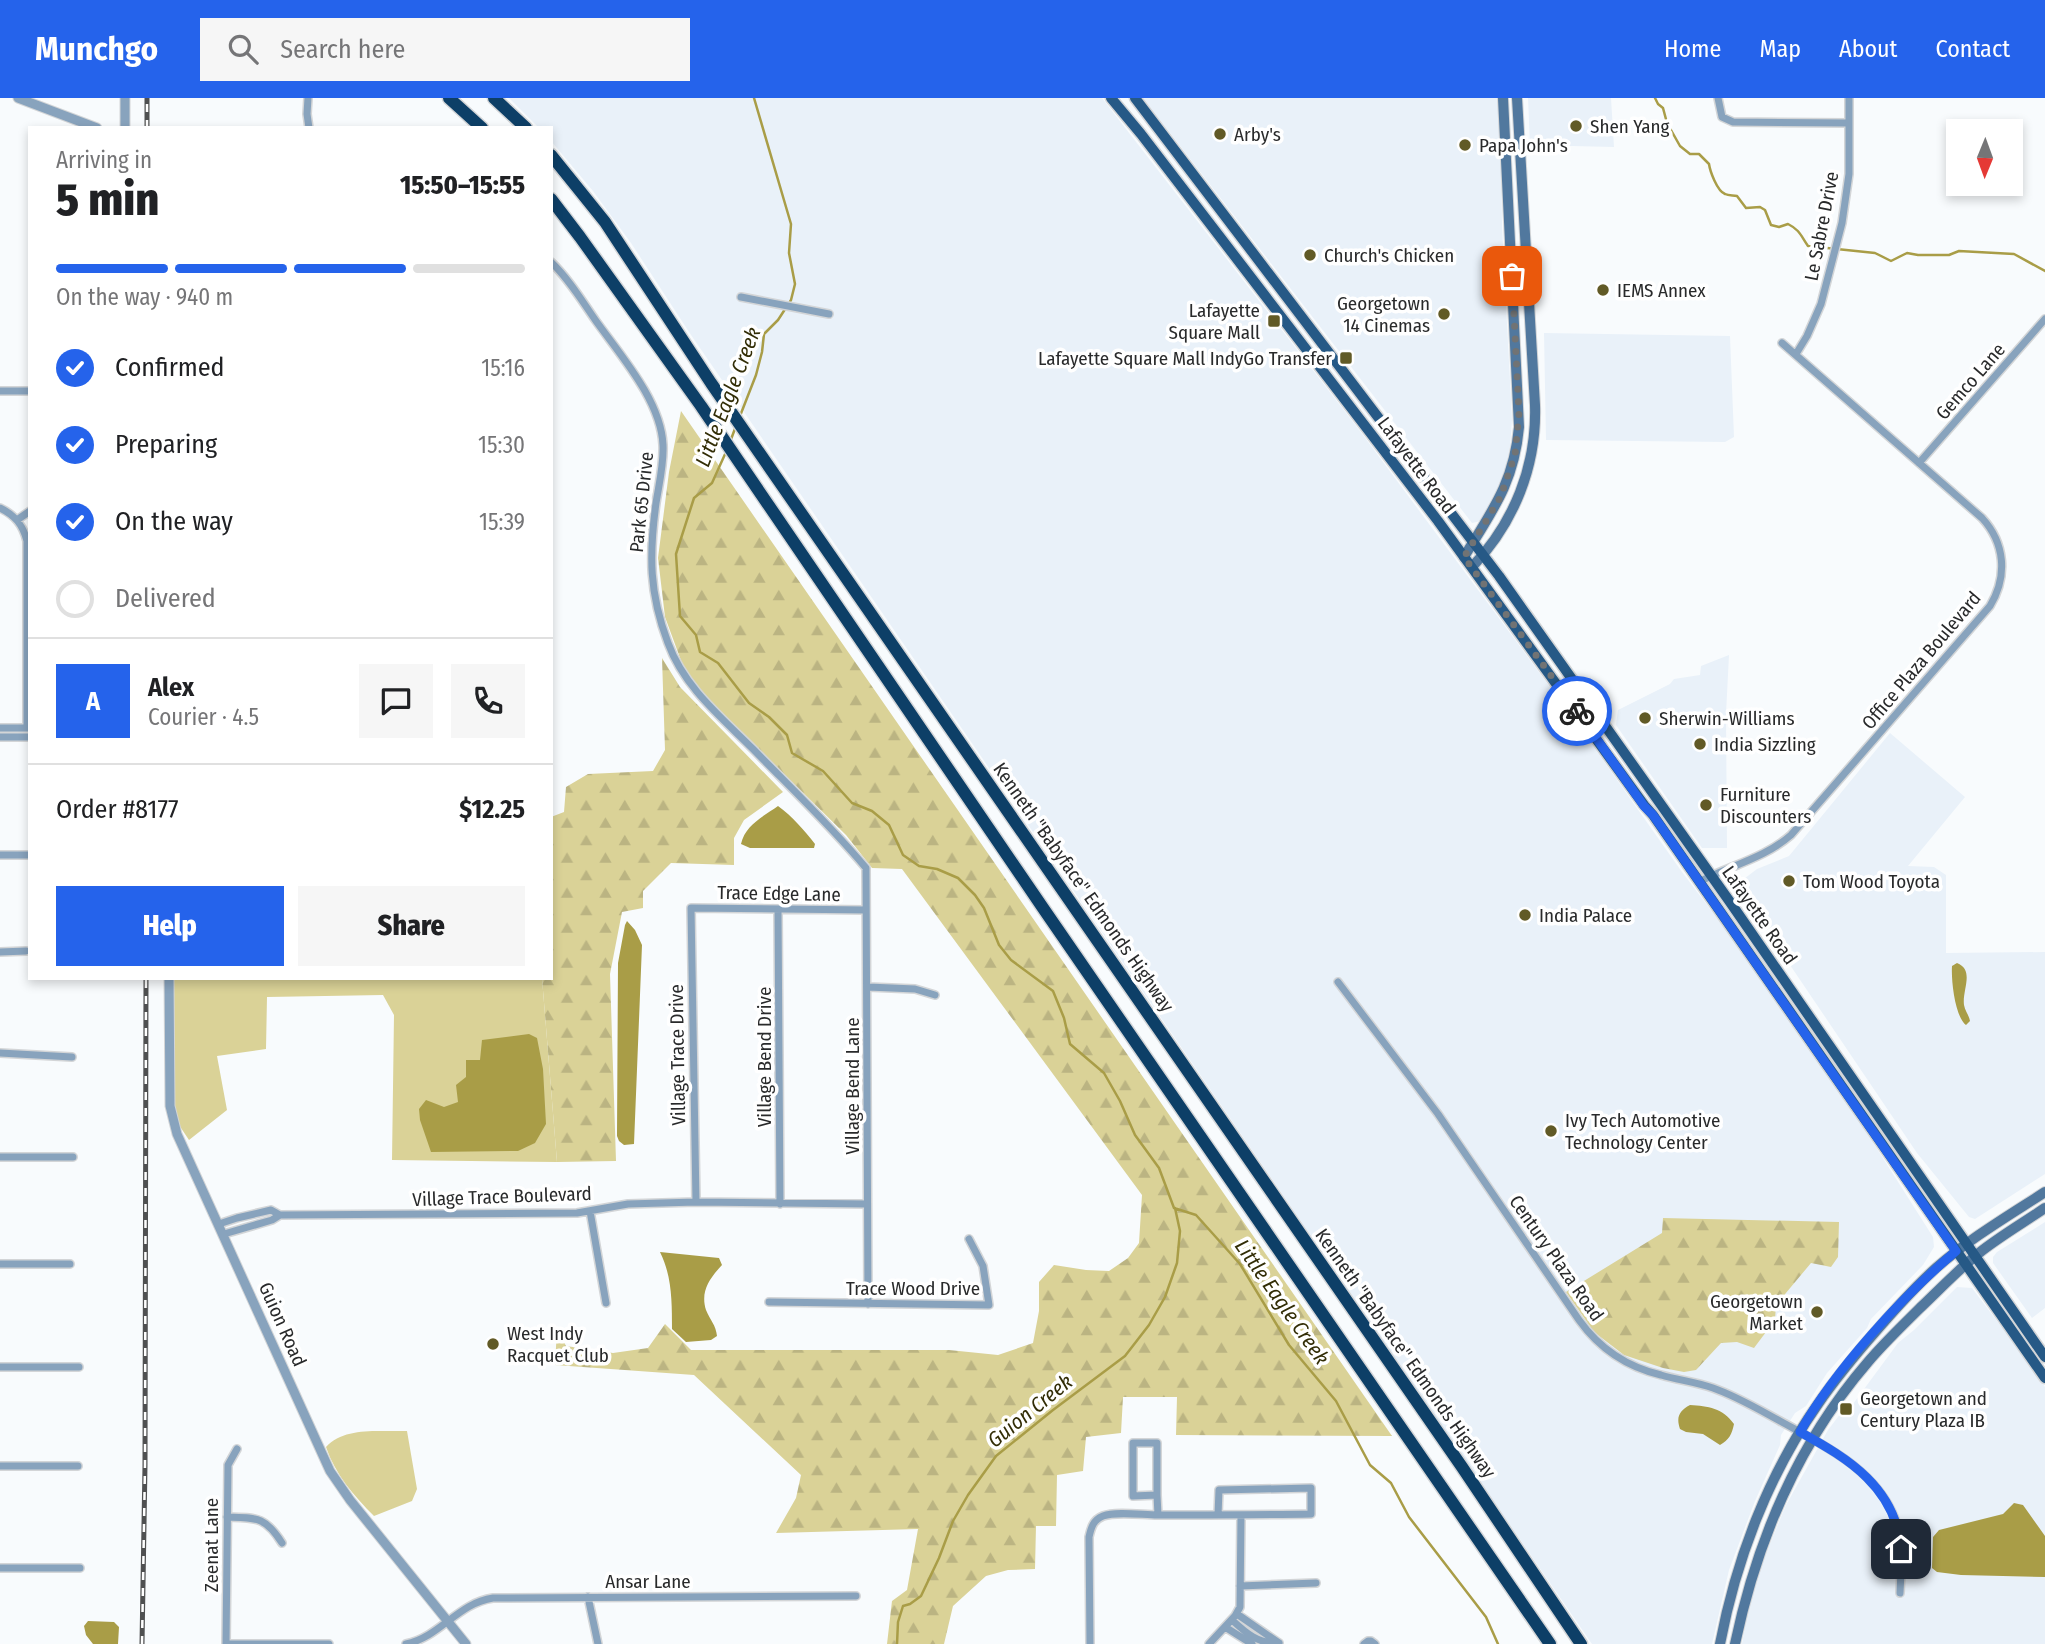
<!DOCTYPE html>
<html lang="en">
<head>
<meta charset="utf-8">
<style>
	body { margin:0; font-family:"Fira Sans Condensed",sans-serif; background:#f6f6f6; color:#202124; height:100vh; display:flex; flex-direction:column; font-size:26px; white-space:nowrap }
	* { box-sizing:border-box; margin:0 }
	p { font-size:23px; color:#757577 }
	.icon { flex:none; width:38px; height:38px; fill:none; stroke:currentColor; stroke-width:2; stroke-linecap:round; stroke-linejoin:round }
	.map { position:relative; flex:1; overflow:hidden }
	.sheet { position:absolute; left:28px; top:28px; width:525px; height:854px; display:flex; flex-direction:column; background:#fff; border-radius:0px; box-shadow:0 4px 10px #0003 }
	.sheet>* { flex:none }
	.needle { width:46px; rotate:181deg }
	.fabs { position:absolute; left:1946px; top:21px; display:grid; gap:14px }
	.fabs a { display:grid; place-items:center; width:77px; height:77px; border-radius:0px; background:#fff; box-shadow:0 4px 10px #0003; font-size:35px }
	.pin { position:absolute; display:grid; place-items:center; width:60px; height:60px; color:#fff; margin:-30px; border-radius:14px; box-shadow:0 4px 10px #0006 }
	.courier { position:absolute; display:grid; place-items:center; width:70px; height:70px; margin:-35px; border:5px solid #2563eb; border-radius:50%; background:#fff; color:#222; box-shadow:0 2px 9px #0007 }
	.head em { font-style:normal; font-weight:800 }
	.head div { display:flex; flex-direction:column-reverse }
	.head { display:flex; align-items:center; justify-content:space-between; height:119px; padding:0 28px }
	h1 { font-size:46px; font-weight:800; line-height:52px }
	.bar { display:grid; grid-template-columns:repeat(4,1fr); gap:10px 7px; align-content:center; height:84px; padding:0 28px }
	.bar i { height:9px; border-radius:5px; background:#e0e0e0 }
	.bar .active { background:#2563eb }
	.bar p { grid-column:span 4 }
	.line { display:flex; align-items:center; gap:18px; padding:0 28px; border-top:2px solid #e0e0e0 }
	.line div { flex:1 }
	.round { display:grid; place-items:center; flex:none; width:74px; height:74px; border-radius:0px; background:#f6f6f6 }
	ol { padding:0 28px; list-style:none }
	li { display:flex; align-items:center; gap:21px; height:77px }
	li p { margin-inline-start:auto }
	li .icon { padding:7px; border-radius:50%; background:#2563eb; color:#fff; stroke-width:4 }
	li:last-child { color:#757577 }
	li i { width:38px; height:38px; border:4px solid #e0e0e0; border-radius:50% }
	.action { display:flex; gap:14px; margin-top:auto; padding:14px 28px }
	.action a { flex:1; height:80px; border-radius:0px; background:#2563eb; color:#fff; font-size:28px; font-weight:800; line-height:80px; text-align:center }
	.action a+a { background:#f6f6f6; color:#202124 }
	header { display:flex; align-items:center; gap:42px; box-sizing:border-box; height:98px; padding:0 35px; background:#2563eb; color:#fff }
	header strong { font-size:33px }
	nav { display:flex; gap:38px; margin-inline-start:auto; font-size:24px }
	.search { width:490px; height:63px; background:#f6f6f6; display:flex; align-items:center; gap:18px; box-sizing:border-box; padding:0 24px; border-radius:0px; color:#757577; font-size:26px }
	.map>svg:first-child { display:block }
	.built { fill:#e9f1f9 }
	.green { fill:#dad297 }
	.forest { fill:url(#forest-firs) }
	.water { fill:#a99d47 }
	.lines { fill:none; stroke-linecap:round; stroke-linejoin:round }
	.stream { stroke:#a99d47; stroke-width:2.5 }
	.minor-casing { stroke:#d3d5d7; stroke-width:10 }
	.tertiary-casing { stroke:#d3d5d7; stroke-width:11 }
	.secondary-casing { stroke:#d3d5d7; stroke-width:12 }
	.primary-casing { stroke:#d3d5d7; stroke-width:13 }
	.motorway-casing { stroke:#d3d5d7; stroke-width:15 }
	.minor { stroke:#88a3bd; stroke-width:7 }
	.tertiary { stroke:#88a3bd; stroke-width:9 }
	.secondary { stroke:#51789e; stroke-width:10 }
	.primary { stroke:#265986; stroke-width:10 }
	.motorway { stroke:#0d3f67; stroke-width:12 }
	.rail-casing { stroke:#4f5051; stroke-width:5 }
	.rail { stroke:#fff; stroke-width:2.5; stroke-dasharray:8; stroke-linecap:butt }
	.done { stroke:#717374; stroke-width:7; stroke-dasharray:0 12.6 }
	.route { stroke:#2563eb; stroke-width:9 }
	.poi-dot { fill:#615a26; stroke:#fff; stroke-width:2.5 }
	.labels { text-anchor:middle; stroke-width:7; stroke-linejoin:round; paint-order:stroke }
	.poi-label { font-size:19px; fill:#292a2b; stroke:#fff; text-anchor:start }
	.street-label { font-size:19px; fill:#292a2b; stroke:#fff }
	.water-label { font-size:21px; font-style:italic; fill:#322d06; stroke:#fff }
</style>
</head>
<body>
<header>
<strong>Munchgo</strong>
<div class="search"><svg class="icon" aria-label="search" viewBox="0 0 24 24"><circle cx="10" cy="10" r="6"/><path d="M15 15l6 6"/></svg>Search here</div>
<nav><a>Home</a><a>Map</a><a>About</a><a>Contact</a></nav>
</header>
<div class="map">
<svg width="2045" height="1546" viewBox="0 0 2045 1546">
	<defs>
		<pattern id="forest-firs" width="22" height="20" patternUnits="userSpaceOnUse" patternTransform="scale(1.75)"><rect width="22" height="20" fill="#dad297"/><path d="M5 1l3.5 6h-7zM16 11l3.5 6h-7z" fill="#bbb482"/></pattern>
	</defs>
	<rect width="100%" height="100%" fill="#f8fbfd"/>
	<!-- built -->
	<path class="built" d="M509,0h593l258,333 219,295 103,146 51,67 127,183 73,115 1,10 -11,18 -52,54 -4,9 -40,45 -21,33 -11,7 -14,22 -1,10 -25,56 -26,69 -17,74h-120l-901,-1309 -60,-92 -38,-52 -42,-50v-13h-12z
		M1143,0h355l3,27 1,101 10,194 -2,27 -5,23 -16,39 -8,12 -9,2z
		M1528,0h83l3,49 -84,-2z
		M1544,235l186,3 4,101 -9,5 -179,-2z
		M1729,557l-3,59 1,134h-25l-86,-123 2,-15 52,-26 4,-5 26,-4 1,-9z
		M1890,635l75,64 -57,69 26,1 12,8v78l99,-1v222l-70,45 -6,-2 -52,-64 -181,-268 21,-16 32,-13z
		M2045,1124v86l-13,10 -39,-55v-6l4,-5z
		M1957,1189l15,1 41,54 32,45v257h-303l5,-29 15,-52 24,-58 42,-75 13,-17 12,-9 45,-61 16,-13z"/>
	<!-- green -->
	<path class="green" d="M169,880h373l15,184 -165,-2 2,-145 -11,-20 -116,2 -1,52 -49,7 10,54 -38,30 -18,-27z
		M407,1333l10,58 -5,12 -38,15c-20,-20 -39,-42 -48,-69 19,-21 55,-15 81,-16z"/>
	<!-- forest -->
	<path class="forest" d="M681,313l711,1025 -216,-1 1,-38h-54l-2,36 -35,4 -3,34 -26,4 -1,51h-20l-1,43 -27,1 -22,6 -33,30 -9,38h-57l5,-43 15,-11 11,-61 -142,4 20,-35 5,-23 -107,-100 -139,-10 2,-36 9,17 47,7 35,-5 17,-24 26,26h258l49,5 35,-12 6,-32v-29l15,-17 32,5 23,1 19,-13 11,-15 3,-48 -240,-326 -30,-1 -26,-33 -149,-147 -14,-22 -18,-49 -7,-59 11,-86z
		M662,560l18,29 103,105 -39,28 -10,18v27l-63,-2 -28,28v17l-21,4 -12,62 6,187 -59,1 -15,-184h9v-161l13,-5 2,-25 22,-13 65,-3 12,-21z
		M1663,1120l176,4 -1,35 -7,10 -20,-4 -35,42 -1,15 -21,28 -17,-6 -16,1 -25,27 -12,2 -21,-4 -39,-13 -30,-23 -28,-40 96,-59z"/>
	<!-- water -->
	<path class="water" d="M778,708c14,10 27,25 37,38l-1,4h-64l-9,-4c4,-19 23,-28 37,-38z
		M627,823l8,9 7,15 -8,199 -10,1 -5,-4 -2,-5 1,-173 7,-38z
		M1957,865c18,7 5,27 7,42 1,6 5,10 6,16l-4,4c-11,-8 -15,-45 -14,-59z
		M529,936l8,4 6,31 3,55 -11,19 -17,8 -87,1 -11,-32 -1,-11 7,-9 18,7 14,-5 -2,-17 10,-8v-17h14l2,-20z
		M660,1154l59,6 3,7c-12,13 -22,26 -16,45 4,10 10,15 11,26l-6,4 -25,2 -14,-13c0,-27 0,-53 -12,-77z
		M1690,1307c18,1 33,3 44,19 -2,10 -5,16 -14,21l-17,-11 -17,-2 -6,-3c-4,-12 -1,-18 10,-24z
		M2014,1405l9,2 22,31v41l-84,-2 -24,-3 -5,-4 1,-31 6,-7 64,-16z
		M88,1523l26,1 5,5 -1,17h-25l-7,-9 -2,-9z"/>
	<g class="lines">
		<!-- stream -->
		<path class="stream" d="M1655,0l3,6 5,4 4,15 13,23 10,8h9l10,10c1,7 8,27 16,30 4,2 8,1 12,2l9,12 14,-1 5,3 6,15 8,2 9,-3c12,6 13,12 20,22l67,7 16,8 16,-8 11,2h31l10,-4 55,3 31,17
			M740,318l16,-41 6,-23 2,-18 14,-14 13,-20 4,-16 -6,-31 2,-29 -37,-126
			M730,344l6,-16
			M726,354l-14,31 -18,15 -18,56 4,62 16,19 4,17 18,11 31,40 20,14 18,18 5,18 31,18 29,32 20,8 17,14 14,30 16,11 18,3 21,9 17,17 9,13 15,37 12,15 42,31 11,27 6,26 34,29 16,28 15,34 24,33 15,40 22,7 44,49 49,81 47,56 34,64 21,18 18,34 77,100 12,27
			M897,1546l1,-22 5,-16 7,-2 11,-8 18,-38 14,-37 15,-26 28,-39 57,-46 72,-54 24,-31 16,-28 12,-34 3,-32 -5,-23"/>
		<defs>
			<path id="minor" d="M308,0l-1,16 2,14
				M1718,0l4,19 11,5 116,1
				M551,164c18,17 31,39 45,59 25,35 65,80 67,124 1,19 -4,39 -7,58 -7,52 -7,90 12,140 16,44 53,74 85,106 38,39 78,77 113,119l2,436
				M741,199l88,17
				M1796,256l11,-18 14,-32 21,-81 7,-49v-76
				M0,293h30
				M1919,365l126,-144
				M0,410c15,7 23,17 27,33v187
				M17,422l13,-9
				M0,630h29
				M0,639h30
				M0,757h30
				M1699,784c30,-16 66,-24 92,-47l199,-229c18,-30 15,-63 -8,-88l-200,-175
				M778,812l2,294
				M0,854l26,-1
				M1338,884l100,132 141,206c20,28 48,47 82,55 17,5 35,7 52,13 23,8 45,21 67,33 43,24 96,48 115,98 9,24 6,49 5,74
				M868,889l47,2 20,6
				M0,955l72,4
				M0,1059h73
				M696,1104l-5,-294 175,2
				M590,1113l16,92
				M219,1126l18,-6 34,-8 9,5
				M224,1136l48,-14 8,-5 297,-2 51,-9 68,-2 171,2
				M0,1166h70
				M769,1204l220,3 -6,-39 -14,-27
				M0,1269h79
				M1133,1345h24v52l-24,1z
				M0,1368h78
				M1157,1397l1,20
				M227,1419c29,1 38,-1 55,26
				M0,1470h80
				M1240,1488l76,-3
				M588,1499l10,47
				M1237,1516l42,29
				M1232,1522c14,13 26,24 47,23
				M1225,1529l27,17
				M226,1546l2,-179 9,-16
				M226,1546h103
				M406,1546c34,-7 52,-41 87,-46l363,-2
				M1090,1546l-1,-107c2,-9 4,-17 14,-21 13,-5 40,-1 54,-1 52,0 103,0 154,-1v-26l-92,2 -1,25
				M1209,1546l26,-28 5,-9 1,-92
				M1364,1546l4,-3h3l4,3"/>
			<path id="tertiary" d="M18,0l79,30
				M125,30v-30
				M169,880l1,128 7,28 153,337 20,29 116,144"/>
			<path id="secondary" d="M1464,459c28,-46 50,-74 55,-130l-16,-329
				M1472,469c42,-44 65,-101 63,-162l-18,-307
				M1720,1546c16,-84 48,-169 98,-240 18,-26 38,-50 59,-74 19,-22 38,-43 59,-62 33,-29 72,-52 109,-76
				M1735,1546c22,-104 63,-201 133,-282 16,-19 34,-36 52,-54 19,-18 38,-38 59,-55 20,-16 44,-30 66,-45"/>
			<path id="primary" d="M1111,0l30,36 297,387 206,284 9,10 392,563
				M1135,0l364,478 231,326 315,455"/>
			<path id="motorway" d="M449,0l33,30
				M494,0l32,30
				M551,57l54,67 106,161 751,1084 119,177
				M551,101l29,38 121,169 342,502 507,736"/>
		</defs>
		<!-- minor casing -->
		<use href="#minor" class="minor-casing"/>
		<!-- tertiary casing -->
		<use href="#tertiary" class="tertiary-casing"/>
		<!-- secondary casing -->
		<use href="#secondary" class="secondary-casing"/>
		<!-- primary casing -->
		<use href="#primary" class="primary-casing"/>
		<!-- motorway casing -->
		<use href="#motorway" class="motorway-casing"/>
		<!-- minor -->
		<use href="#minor" class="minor"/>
		<!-- tertiary -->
		<use href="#tertiary" class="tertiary"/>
		<!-- secondary -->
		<use href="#secondary" class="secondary"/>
		<!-- primary -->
		<use href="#primary" class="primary"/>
		<!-- motorway -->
		<use href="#motorway" class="motorway"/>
		<defs>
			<path id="rail" d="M147,30v-30
				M142,1546l3,-179 1,-487"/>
		</defs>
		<!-- rail casing -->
		<use href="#rail" class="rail-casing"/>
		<!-- rail -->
		<use href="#rail" class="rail"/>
	</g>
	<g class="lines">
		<!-- done -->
		<path class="done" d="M1512,178l7,137 -4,42 -15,43 -36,59 113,154"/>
		<!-- route -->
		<path class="route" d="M1577,613l67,95 9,9 303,436c-55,47 -120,117 -156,181 49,27 96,56 101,117"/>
	</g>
	<!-- markers -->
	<g class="poi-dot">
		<circle cx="1576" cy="28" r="7"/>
		<circle cx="1220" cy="36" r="7"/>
		<circle cx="1465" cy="47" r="7"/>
		<circle cx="1310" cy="157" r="7"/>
		<circle cx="1603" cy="192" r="7"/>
		<circle cx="1444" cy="216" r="7"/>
		<rect x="1267" y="216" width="14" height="14" rx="3.5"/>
		<rect x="1339" y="253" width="14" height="14" rx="3.5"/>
		<circle cx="1645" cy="620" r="7"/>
		<circle cx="1700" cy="646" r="7"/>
		<circle cx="1706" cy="707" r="7"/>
		<circle cx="1789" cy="783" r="7"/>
		<circle cx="1525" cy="817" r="7"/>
		<circle cx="1551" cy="1033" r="7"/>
		<circle cx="1817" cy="1214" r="7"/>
		<circle cx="493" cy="1246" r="7"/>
		<rect x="1839" y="1304" width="14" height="14" rx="3.5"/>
	</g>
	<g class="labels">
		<!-- poi labels -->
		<g class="poi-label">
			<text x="1590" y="35">Shen Yang</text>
			<text x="1234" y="43">Arby's</text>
			<text x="1479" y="54">Papa John's</text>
			<text x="1324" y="164">Church's Chicken</text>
			<text x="1617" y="199">IEMS Annex</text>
			<text x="1430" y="212" text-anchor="end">Georgetown<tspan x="1430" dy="22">14 Cinemas</tspan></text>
			<text x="1260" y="219" text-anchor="end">Lafayette<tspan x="1260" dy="22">Square Mall</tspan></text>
			<text x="1332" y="267" text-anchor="end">Lafayette Square Mall IndyGo Transfer</text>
			<text x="1659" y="627">Sherwin-Williams</text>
			<text x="1714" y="653">India Sizzling</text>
			<text x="1720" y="703">Furniture<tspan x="1720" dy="22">Discounters</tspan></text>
			<text x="1803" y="790">Tom Wood Toyota</text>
			<text x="1539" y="824">India Palace</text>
			<text x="1565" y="1029">Ivy Tech Automotive<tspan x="1565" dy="22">Technology Center</tspan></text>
			<text x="1803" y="1210" text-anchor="end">Georgetown<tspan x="1803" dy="22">Market</tspan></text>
			<text x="507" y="1242">West Indy<tspan x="507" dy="22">Racquet Club</tspan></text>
			<text x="1860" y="1307">Georgetown and<tspan x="1860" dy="22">Century Plaza IB</tspan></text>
		</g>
		<!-- street labels -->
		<g class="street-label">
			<text transform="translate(1821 128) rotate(-79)" y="7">Le Sabre Drive</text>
			<text transform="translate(1970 283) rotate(-49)" y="7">Gemco Lane</text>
			<text transform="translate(1417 367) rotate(53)" y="7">Lafayette Road</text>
			<text transform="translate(641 404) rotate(-84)" y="7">Park 65 Drive</text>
			<text transform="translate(1921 562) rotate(-50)" y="7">Office Plaza Boulevard</text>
			<text transform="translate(1084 789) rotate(55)" y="7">Kenneth "Babyface" Edmonds Highway</text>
			<text transform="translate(779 795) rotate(1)" y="7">Trace Edge Lane</text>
			<text transform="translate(1760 817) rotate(55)" y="7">Lafayette Road</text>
			<text transform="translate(677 957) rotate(-91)" y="7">Village Trace Drive</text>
			<text transform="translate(764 959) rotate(-90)" y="7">Village Bend Drive</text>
			<text transform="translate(852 988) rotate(-90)" y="7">Village Bend Lane</text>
			<text transform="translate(502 1098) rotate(-2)" y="7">Village Trace Boulevard</text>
			<text transform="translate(1557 1160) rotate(55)" y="7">Century Plaza Road</text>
			<text x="913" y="1197">Trace Wood Drive</text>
			<text transform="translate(283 1226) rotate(66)" y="7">Guion Road</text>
			<text transform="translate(1406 1255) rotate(55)" y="7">Kenneth "Babyface" Edmonds Highway</text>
			<text transform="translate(211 1447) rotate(-90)" y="7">Zeenat Lane</text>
			<text x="648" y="1490">Ansar Lane</text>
		</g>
		<!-- water labels -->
		<g class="water-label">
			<text transform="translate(728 299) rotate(-69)" y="7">Little Eagle Creek</text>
			<text transform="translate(1282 1204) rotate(55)" y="7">Little Eagle Creek</text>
			<text transform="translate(1030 1313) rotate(-39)" y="7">Guion Creek</text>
		</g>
	</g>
</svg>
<div class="fabs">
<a><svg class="needle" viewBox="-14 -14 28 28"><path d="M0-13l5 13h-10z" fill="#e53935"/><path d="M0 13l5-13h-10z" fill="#757577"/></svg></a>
</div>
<div class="pin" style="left:1512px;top:178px;background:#ea580c"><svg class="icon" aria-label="bag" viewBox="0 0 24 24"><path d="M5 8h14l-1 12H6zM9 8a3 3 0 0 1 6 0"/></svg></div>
<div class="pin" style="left:1901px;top:1451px;background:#1f2937"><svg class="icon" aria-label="home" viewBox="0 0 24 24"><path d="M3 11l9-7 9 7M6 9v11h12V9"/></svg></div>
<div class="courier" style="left:1577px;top:613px"><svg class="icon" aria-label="bike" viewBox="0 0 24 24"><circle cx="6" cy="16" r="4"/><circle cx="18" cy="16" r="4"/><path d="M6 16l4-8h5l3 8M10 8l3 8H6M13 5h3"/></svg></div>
<section class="sheet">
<div class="head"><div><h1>5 min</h1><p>Arriving in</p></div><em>15:50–15:55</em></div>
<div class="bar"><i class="active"></i><i class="active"></i><i class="active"></i><i></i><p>On the way · 940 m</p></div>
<ol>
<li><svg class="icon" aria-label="check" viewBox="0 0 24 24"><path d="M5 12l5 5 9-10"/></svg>Confirmed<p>15:16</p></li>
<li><svg class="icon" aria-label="check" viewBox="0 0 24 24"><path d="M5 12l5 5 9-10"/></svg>Preparing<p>15:30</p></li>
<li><svg class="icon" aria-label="check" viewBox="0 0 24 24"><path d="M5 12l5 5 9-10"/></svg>On the way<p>15:39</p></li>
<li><i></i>Delivered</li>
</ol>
<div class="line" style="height:126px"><b class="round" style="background:#2563eb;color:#fff">A</b><div><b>Alex</b><p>Courier · 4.5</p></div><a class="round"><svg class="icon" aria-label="chat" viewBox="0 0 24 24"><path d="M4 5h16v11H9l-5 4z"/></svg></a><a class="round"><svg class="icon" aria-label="phone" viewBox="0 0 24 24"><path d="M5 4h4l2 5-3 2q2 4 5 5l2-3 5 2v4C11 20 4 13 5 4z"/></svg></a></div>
<div class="line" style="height:91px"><div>Order #8177</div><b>$12.25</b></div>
<div class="action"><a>Help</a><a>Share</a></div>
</section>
</div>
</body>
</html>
